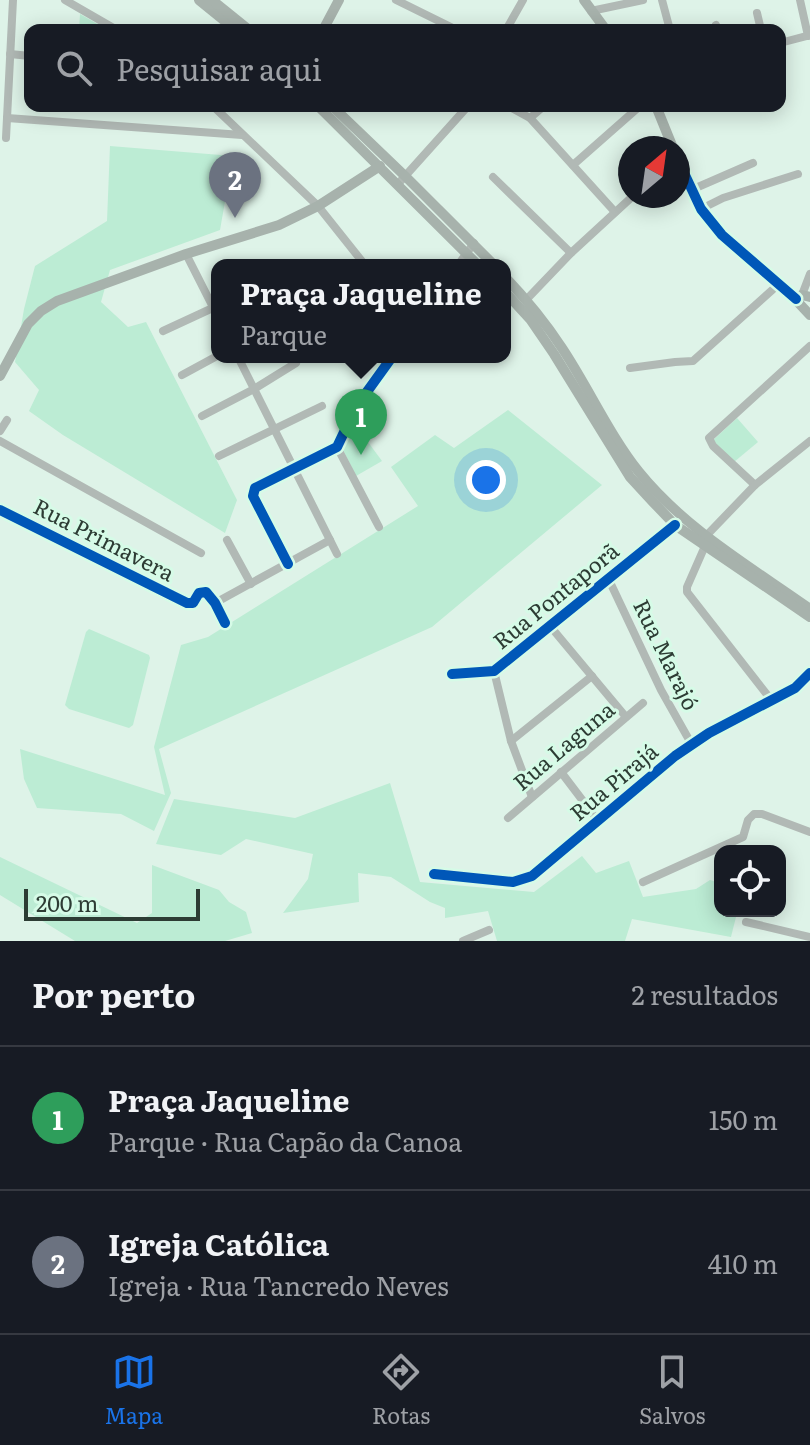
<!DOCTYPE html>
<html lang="pt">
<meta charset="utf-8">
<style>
:root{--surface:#171b24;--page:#242831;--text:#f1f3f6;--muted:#9ea1a6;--line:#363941;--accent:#1a73e8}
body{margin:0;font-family:Literata,serif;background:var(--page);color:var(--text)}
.controls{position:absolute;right:24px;bottom:24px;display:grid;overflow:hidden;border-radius:16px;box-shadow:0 4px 20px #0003}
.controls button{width:72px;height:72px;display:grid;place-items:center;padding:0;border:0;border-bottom:2px solid var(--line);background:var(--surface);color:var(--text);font:40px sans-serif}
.compass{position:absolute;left:618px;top:136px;width:72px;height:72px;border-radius:50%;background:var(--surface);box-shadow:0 4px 20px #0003;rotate:29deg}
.scale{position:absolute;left:24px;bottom:20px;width:176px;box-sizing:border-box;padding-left:8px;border:4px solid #2d3c34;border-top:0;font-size:22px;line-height:28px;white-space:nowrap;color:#2d3c34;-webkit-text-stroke:6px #d6fbe7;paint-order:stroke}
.you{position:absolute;left:486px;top:480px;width:28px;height:28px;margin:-20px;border:6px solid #fff;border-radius:50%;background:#1a73e8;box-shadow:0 0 0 12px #1a73e833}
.badge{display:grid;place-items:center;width:52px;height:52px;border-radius:50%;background:var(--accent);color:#fff;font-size:26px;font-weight:700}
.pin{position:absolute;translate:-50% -66px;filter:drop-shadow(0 2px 4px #0008)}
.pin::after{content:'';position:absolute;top:42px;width:28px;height:24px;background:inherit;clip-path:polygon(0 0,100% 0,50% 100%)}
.popup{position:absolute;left:211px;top:259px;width:300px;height:104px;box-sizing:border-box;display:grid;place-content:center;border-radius:16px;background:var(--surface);filter:drop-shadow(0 2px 6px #0005);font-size:26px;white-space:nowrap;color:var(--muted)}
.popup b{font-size:30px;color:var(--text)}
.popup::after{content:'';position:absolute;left:50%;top:100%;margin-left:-16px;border:16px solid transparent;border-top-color:var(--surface)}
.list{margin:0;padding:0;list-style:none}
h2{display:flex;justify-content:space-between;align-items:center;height:104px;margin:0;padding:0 32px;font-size:34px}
h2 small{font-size:26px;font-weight:400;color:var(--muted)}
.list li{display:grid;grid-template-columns:52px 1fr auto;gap:24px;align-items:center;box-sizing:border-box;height:144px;padding:0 32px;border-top:2px solid var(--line)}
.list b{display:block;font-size:30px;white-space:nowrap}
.list p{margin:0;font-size:26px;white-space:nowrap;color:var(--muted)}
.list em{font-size:26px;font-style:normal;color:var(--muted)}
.icon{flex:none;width:44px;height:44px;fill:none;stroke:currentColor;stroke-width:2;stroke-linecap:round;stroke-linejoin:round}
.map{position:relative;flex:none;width:810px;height:941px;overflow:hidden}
.search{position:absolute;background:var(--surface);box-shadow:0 4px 20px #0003;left:24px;right:24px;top:24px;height:88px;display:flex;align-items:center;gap:20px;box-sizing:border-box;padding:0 28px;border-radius:16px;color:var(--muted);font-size:30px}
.sheet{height:392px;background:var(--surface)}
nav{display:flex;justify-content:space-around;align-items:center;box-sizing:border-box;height:112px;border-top:2px solid var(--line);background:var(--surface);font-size:22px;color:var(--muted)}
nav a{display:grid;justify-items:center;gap:4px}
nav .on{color:var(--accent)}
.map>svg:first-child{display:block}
.green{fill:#bcecd4}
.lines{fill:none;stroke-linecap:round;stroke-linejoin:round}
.minor{stroke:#b1b9b5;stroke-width:8}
.major{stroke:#a7b2ac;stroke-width:10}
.cycleway-casing{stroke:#d6fbe7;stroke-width:15}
.cycleway{stroke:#0057b8;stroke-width:10}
.labels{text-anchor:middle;stroke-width:6;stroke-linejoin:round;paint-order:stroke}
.street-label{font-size:22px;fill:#2d3c34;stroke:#d6fbe7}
</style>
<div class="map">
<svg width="810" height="941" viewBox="0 0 810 941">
<rect width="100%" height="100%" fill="#def3e8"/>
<g class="green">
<polygon points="80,14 108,30 79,30"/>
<polygon points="110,146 233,156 220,230 110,270 101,302 128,327 146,322 237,500 225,533 63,435 29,411 39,390 15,362 24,309 35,266 107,221"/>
<polygon points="508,410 602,485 432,627 159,749 171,793 154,831 121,814 37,808 24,779 20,749 165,795 154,747 181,645 208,637 418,506 391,467 435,435 454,448"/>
<polygon points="737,418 758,442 734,462 711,442"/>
<polygon points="354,423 382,461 356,476 342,448"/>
<polygon points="89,629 149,655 150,658 133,725 129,728 69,709 65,705 86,632"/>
<polygon points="390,783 420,882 534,892 582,856 596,873 629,861 643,897 696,889 710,880 720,883 720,911 737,913 731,937 632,919 625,941 497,941 488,911 445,918 445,908 430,902 391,877 358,873 359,902 283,913 308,879 313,854 246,839 221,855 156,844 174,799 295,818"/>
<polygon points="0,857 137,923 152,913 152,865 219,890 229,902 246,912 252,933 225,941 75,941 0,895"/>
</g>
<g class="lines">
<g class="minor">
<polyline points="65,0 117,30"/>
<polyline points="396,0 457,30"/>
<polyline points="662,0 670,30"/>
<polyline points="800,0 808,36"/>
<polyline points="591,11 643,0"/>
<polyline points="757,13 761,30"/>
<polyline points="716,25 718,30"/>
<polyline points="506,30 523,0"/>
<polyline points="780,43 810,35"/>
<polyline points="10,54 30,56"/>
<polyline points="213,106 318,206 365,265"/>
<polyline points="508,106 530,118 615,212"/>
<polyline points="7,118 242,135"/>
<polyline points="530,118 544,106"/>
<polyline points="6,138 13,0"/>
<polyline points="573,165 640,106"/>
<polyline points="493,177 571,253"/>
<polyline points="398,184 468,106"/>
<polyline points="691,190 753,163"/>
<polyline points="701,209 723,198 798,174"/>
<polyline points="186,254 217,315"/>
<polyline points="458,265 474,243"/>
<polyline points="802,295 810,274"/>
<polyline points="526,300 571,253 633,196"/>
<polyline points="163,331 217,306"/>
<polyline points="238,357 337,554"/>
<polyline points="630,368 675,362 693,361 780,283"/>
<polyline points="182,375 217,356"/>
<polyline points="202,416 254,389 296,363"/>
<polyline points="0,431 7,420"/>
<polyline points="0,441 201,553"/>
<polyline points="337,447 379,527"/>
<polyline points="219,456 322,406"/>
<polyline points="755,485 713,446 709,438 810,346"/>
<polyline points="0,510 187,603 193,603 199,593 206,592 215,603 225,623"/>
<polyline points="706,536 755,485 810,441"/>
<polyline points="227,540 251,584"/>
<polyline points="705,546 687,587 687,592 772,701"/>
<polyline points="288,564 253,496 255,488 337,447 356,407 392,357"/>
<polyline points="609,580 661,690 692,745"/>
<polyline points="215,603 330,540"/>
<polyline points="550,626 626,717"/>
<polyline points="494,671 511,741 532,797"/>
<polyline points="452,674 494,671 675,525"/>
<polyline points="511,741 592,676"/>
<polyline points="561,772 599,822"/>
<polyline points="508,818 643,703"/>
<polyline points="434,874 513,882 532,876 675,756 709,733 795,688 810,673"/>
<polyline points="643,882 743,837 748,820 754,814 762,814 810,832"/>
<polyline points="746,922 810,937"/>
<polyline points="463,941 489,930"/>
</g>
<g class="major">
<polyline points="199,0 236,30"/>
<polyline points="212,0 249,30"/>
<polyline points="584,0 606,30"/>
<polyline points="323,30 339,0"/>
<polyline points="318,106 478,265"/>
<polyline points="332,106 405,176 494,265"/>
<polyline points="656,106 673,148"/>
<polyline points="678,160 701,209 722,235 780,283 810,315"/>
<path d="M505,277C526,299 545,322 562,348C588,387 610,436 639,472C685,529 751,567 810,609"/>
<polyline points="505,292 530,319 554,354 630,477 653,502 675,525 810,617"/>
<polyline points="796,299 802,295 810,297"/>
<polyline points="0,376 28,324 41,311 57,301 186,254 279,225 318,206 380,166"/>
</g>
<defs>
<g id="cycleway">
<polyline points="678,160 701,209 722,235 796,299"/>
<polyline points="0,510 187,603 193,603 199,593 206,592 215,603 225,623"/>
<polyline points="288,564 253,496 255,488 337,447 356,407 392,357"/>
<polyline points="452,674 494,671 675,525"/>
<polyline points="434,874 513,882 532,876 675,756 709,733 795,688 810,673"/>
</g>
</defs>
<use href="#cycleway" class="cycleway-casing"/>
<use href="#cycleway" class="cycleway"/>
</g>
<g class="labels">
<g class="street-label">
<text transform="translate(104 540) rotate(27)" y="8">Rua Primavera</text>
<text transform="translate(556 596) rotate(-39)" y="8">Rua Pontaporã</text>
<text transform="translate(666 655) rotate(64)" y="8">Rua Marajó</text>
<text transform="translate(564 746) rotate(-40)" y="8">Rua Laguna</text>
<text transform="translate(614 782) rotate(-40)" y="8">Rua Pirajá</text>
</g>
</g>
</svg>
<div class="controls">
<button><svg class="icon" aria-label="locate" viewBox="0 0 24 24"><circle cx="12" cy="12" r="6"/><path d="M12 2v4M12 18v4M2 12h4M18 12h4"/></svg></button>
</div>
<svg class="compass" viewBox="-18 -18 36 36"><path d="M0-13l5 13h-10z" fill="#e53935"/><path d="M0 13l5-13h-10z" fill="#9ea1a6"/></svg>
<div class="scale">200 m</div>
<div class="you"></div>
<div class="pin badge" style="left:361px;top:455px;background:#2e9e5b">1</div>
<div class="popup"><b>Praça Jaqueline</b>Parque</div>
<div class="pin badge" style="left:235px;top:218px;background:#6b7280">2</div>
<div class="search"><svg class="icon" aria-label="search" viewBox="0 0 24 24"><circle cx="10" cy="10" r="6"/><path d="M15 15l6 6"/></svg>Pesquisar aqui</div>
</div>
<section class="sheet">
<h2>Por perto<small>2 resultados</small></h2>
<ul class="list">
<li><span class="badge" style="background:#2e9e5b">1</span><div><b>Praça Jaqueline</b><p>Parque · Rua Capão da Canoa</p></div><em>150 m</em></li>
<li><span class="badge" style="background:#6b7280">2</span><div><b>Igreja Católica</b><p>Igreja · Rua Tancredo Neves</p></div><em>410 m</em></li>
</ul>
</section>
<nav>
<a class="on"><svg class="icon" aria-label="map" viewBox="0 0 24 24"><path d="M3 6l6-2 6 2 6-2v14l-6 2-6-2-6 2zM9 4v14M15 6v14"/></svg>Mapa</a>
<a><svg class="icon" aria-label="directions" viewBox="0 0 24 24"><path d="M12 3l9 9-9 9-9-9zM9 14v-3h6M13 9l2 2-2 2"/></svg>Rotas</a>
<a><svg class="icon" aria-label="saved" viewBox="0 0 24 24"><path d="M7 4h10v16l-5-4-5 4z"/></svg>Salvos</a>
</nav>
